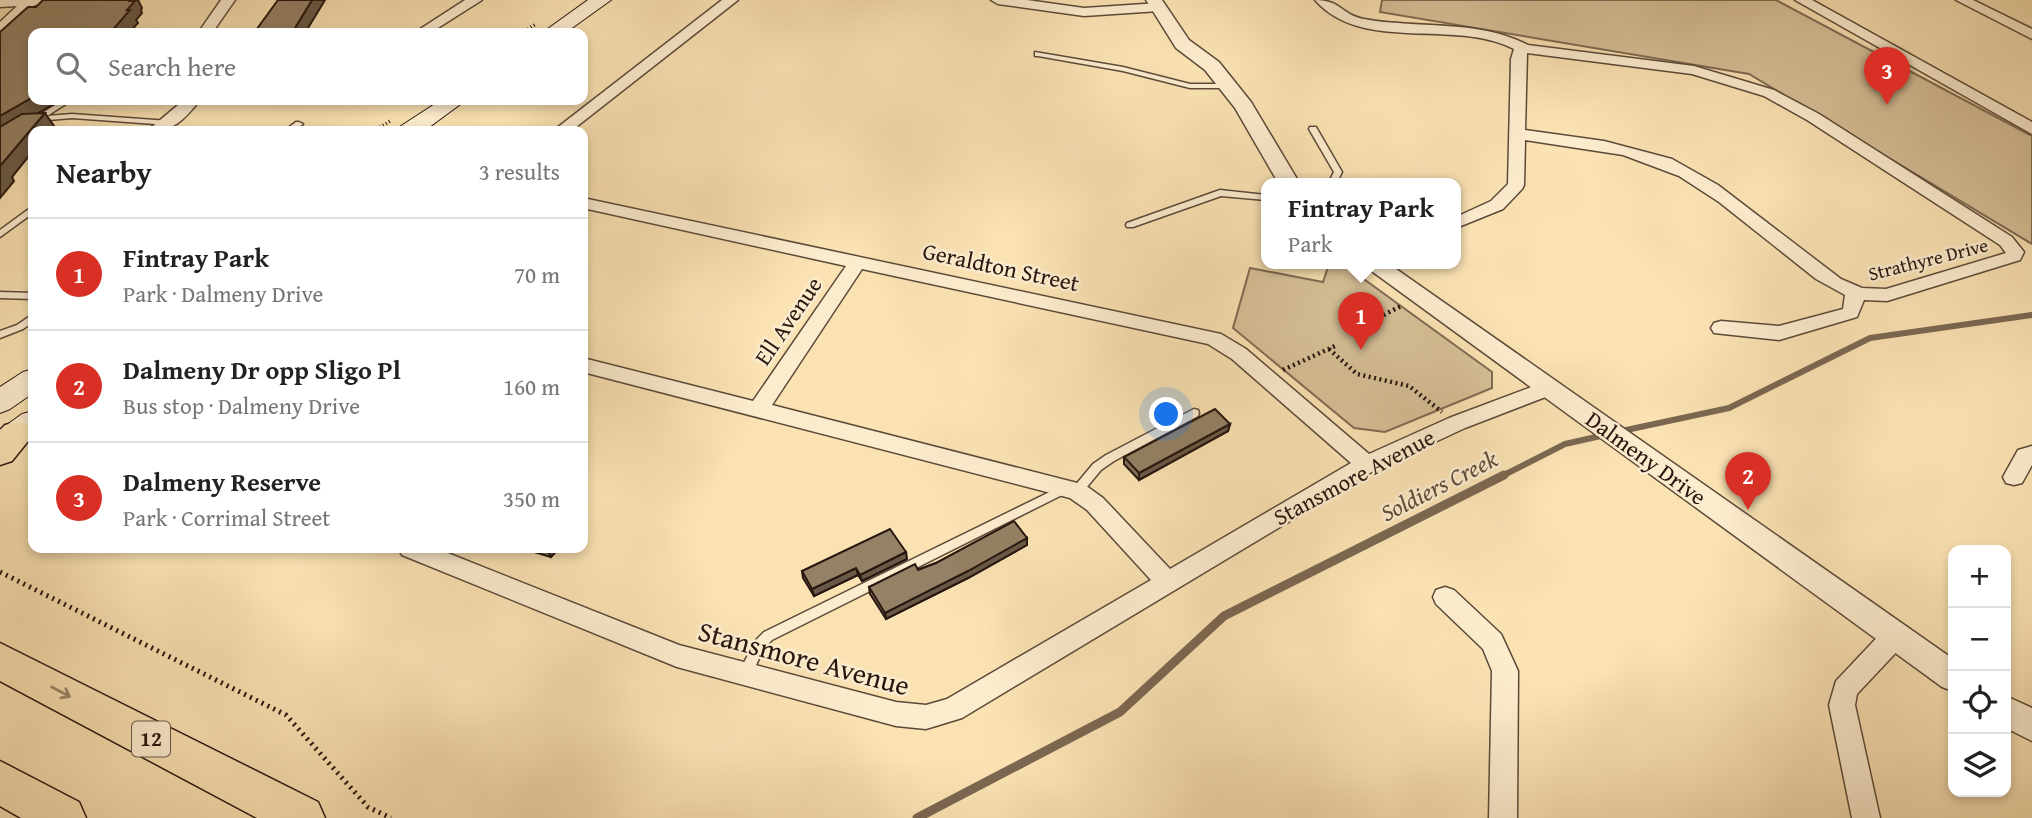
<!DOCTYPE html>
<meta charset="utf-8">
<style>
:root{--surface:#fff;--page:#f6f6f6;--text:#222;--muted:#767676;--line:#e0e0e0;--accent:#d93025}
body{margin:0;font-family:"Gentium Book Plus",serif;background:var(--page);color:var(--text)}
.controls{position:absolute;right:21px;bottom:21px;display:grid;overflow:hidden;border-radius:14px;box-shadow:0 4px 10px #0003}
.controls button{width:63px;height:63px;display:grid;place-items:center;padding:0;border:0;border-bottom:2px solid var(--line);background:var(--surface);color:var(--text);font:35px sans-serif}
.you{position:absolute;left:1167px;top:415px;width:24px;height:24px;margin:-18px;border:5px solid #fff;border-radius:50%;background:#1a73e8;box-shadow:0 0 0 10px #1a73e833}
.badge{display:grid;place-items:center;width:46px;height:46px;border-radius:50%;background:var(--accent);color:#fff;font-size:23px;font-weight:700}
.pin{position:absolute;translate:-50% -58px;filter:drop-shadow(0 2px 4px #0008)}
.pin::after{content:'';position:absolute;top:37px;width:24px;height:21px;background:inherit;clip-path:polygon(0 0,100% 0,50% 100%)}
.popup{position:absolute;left:1261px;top:178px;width:200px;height:91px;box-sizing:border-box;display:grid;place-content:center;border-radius:14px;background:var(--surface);filter:drop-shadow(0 2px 5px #0005);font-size:23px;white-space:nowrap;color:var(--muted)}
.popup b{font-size:26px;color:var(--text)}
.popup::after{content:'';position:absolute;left:50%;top:100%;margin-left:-14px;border:14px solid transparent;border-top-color:var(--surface)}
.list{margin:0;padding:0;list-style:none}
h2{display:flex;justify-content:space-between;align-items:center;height:91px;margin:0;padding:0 28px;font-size:30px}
h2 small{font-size:23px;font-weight:400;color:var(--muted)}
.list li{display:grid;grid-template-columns:46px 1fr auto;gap:21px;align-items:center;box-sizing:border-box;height:112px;padding:0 28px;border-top:2px solid var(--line)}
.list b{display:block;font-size:26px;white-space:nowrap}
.list p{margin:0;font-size:23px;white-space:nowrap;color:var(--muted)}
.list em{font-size:23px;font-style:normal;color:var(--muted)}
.icon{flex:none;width:38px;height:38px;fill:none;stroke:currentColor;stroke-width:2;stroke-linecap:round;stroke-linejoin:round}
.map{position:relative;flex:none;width:2032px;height:818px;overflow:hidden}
.search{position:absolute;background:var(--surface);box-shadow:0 4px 10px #0003;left:28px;top:28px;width:560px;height:77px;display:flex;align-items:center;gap:18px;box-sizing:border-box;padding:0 24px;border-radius:14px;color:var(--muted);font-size:26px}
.panel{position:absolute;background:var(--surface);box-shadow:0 4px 10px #0003;left:28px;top:126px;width:560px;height:427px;border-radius:14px}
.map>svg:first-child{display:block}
.green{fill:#d6bf97;stroke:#7f6b54;stroke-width:2}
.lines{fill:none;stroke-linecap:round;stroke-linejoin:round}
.stream-far1{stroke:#7b6751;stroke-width:6}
.stream{stroke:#7b6751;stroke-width:9}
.service-casing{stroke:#5c4a39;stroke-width:3}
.minor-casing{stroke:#5c4a39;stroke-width:3}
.tertiary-casing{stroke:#5c4a39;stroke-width:3}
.secondary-casing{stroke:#281710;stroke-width:2}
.primary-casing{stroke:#281710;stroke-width:3}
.path-far2{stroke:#281710;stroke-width:3.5;stroke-dasharray:1 2.5;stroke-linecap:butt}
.path-far1{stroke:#281710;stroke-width:4.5;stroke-dasharray:2 3.5;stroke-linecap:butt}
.path{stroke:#281710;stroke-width:5;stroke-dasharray:2 4.5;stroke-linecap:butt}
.service{fill:#fcecce;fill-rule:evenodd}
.minor{fill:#fcecce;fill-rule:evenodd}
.tertiary{fill:#fcecce;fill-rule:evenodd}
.secondary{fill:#fcecce;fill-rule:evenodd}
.primary{fill:#fae2b3;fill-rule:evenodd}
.wall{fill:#806f57;stroke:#281710;stroke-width:2}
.shaded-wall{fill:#685a47;stroke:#281710;stroke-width:2}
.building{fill:#958165;stroke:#281710;stroke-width:2}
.oneway{stroke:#9c876a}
.labels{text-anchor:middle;stroke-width:5;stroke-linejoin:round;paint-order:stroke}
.far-street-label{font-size:19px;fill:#281710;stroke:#fcecce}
.shield{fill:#fcecce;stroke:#685749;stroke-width:2}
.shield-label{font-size:21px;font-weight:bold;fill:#281710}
.street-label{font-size:23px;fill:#281710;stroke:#fcecce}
.water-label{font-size:24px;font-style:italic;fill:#604d3b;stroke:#fcecce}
.near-street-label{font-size:28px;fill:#281710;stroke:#fcecce}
</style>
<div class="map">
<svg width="2032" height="818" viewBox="0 0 2032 818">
<rect width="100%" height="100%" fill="#fae2b3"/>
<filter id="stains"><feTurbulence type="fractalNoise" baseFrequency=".00286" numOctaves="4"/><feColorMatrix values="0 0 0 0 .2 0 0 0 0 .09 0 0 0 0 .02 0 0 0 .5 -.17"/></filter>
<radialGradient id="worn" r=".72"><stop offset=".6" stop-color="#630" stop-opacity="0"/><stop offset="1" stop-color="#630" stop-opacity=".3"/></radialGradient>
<g class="green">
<polygon points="1382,0 1776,0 2032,136 2032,244 1749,74 1380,12"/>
<polygon points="1329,264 1343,264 1492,372 1492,388 1385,432 1354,428 1233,328 1250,268 1323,282"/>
</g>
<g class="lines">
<g class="stream-far1">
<polyline points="1617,432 1729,408 1870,338 2032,315"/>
<polyline points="1500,477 1565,444 1605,435"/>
</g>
<polyline class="stream" points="917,818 1120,712 1224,616 1504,475"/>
<defs>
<g id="service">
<polygon points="1035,52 1123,67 1190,84 1228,84 1232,86 1228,88 1190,88 1123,71 1038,56 1035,56"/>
<polygon points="63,100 72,100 47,116 72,114 169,121 173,123 169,125 72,118 37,121 33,119"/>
<polygon points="296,122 299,122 303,124 293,131 284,131"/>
<polygon points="1310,127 1316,127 1342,172 1336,184 1328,184 1334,172 1309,129"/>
<polygon points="1220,190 1266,195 1266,200 1221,196 1133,227 1127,227 1126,225 1127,223"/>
<polygon points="33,206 33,213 0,237 0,230"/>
<polygon points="0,292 33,293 33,299 0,298"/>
<polygon points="33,314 33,322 23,329 0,338 0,331 17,325"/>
<polygon points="1194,409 1198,410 1199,413 1198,416 1114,461 1101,470 1081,494 1073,494 1071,491 1073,488 1093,464 1106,455"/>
<polygon points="1066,484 1070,485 1072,488 1070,491 772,640 764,648 750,678 745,680 740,678 739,674 740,670 756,640 764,632"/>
</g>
<g id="minor">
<polygon points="0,0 54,0 52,3 35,5 5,32 0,33 0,22 17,6 0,7"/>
<polygon points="221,0 235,0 212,33 198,33"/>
<polygon points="465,0 482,0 430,33 414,33"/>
<polygon points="722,0 738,0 571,131 553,131"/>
<polygon points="991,0 1027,0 1084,8 1159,3 1166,7 1159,11 1084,16 998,4"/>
<path d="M1315,0C1342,0 1341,15 1364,19C1417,29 1478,19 1528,45L1694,66L1774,90L1819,114L2012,237L2024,252L2020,260L1887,301L1864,300L1857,317L1779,340L1714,333L1711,328L1714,323L1721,321L1779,326L1843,309L1845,295L1816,279L1719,202L1679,176L1623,155L1525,140L1524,185L1522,189L1503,209L1456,228V217L1491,201L1508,184L1511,59L1514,49C1455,18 1362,54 1315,0ZM1527,53L1692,74L1764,96L1807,120L2000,245L2006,253L1886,289L1862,288L1841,279L1718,185L1672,159L1604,141L1525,130Z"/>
<polygon points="1795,0 1812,0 2032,122 2032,134"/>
<polygon points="1956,0 1973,0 2032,29 2032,39"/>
<path d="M184,100H200C183,121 174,131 147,131Z"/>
<path d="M583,198L1221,334L1246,349L1369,454L1449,418L1542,383L1549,381L1556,383L1559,388L1556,393L1465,428L1375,470L962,718L926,729L896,726L677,667L402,555L398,548H435L679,645L896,702L926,705L947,699L1151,580L1087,510L1070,498L583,372V358L753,401L846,266L583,208ZM862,269L1208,344L1232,359L1351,463L1170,569L1103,498L1085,485L772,405Z"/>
<polygon points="2032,446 2032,465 2022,483 2014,485 2006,483 2003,477 2018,450"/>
<polygon points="1445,587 1454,590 1501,634 1518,671 1517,818 1489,818 1492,671 1483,649 1436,604 1433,597 1436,590"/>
<polygon points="1895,625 1904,628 1908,636 1904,644 1857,694 1855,705 1880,818 1852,818 1829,705 1836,681 1886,628"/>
</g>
<g id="tertiary">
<polygon points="1146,0 1162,0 1189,40 1219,62 1251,102 1300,184 1279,184 1235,108 1205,70 1176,48"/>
<polygon points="1362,264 1389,264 1953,659 1953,691 1942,687"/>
<polygon points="2006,696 2032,708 2032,741 2006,728"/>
</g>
<g id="secondary">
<polygon points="588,0 611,0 565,33 542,33"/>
<polygon points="441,100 466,100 424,131 398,131 401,126"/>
<polygon points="33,369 33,393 10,409 0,413 0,387 23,372"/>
<polygon points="33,411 33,437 11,453 0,456 0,430 22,414"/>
</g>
<g id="primary">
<polygon points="17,422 29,425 33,435 12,461 0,465 0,430 5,425"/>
<polygon points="0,643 318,802 325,818 257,818 0,681"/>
<polygon points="0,761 79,802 86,818 21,818 0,806"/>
</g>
</defs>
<use href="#service" class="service-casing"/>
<use href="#minor" class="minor-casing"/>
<use href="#tertiary" class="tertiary-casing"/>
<use href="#secondary" class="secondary-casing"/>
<use href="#primary" class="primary-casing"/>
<g class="path-far2">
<polyline points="522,33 536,24"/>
<polyline points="374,131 392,120"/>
</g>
<g class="path-far1">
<polyline points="1368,335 1372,321 1403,305"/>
<polyline points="1329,349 1357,374 1409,386 1442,412"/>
<polyline points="1283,370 1335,346"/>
</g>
<polyline class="path" points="0,572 286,715 368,807 391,818"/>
<use href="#service" class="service"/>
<use href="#minor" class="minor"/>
<use href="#tertiary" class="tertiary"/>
<use href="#secondary" class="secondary"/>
<use href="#primary" class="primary"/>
</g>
<g class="wall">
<polygon points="1230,424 1228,431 1139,480 1124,464 1124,457"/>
<polygon points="1027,545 968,578 886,619 870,594 869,587 936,563"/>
<polygon points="521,548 559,548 551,557"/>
<polygon points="907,559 862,581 858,575 814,596 803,578 802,571"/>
</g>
<g class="shaded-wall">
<polygon points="122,0 138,0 142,8 141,10 142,13 136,20 138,23 129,33 110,33"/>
<polygon points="312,0 325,0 305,33 292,33"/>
<polygon points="33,97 33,100 61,100 0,135 0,116"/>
<polygon points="45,113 54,126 50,131 33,131 33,151 12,177 14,181 0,198 0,166"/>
<polygon points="1230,424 1228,431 1139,480 1139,473"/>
<polygon points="1027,538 1027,545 968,578 886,619 885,613"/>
<polygon points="547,548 559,548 551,557"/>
<polygon points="906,552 907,559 862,581 860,575"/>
<polygon points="856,568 858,575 814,596 812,589"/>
</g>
<g class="building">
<polygon points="43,0 131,0 130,1 135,1 127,10 130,10 110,33 33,33 33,97 0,116 0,32 28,7 36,7"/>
<polygon points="278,0 312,0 292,33 254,33"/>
<polygon points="45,113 0,166 0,127 22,114"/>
<polygon points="1215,409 1230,424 1139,473 1124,457"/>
<polygon points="1014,521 1027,538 968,571 885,613 869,587 915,564 918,570 936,563"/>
<polygon points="890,529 906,552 860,575 856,568 812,589 802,571"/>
</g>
<defs><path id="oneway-shaft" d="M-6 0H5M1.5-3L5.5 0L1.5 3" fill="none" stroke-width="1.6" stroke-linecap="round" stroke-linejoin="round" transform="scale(1.75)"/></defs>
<use class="oneway" href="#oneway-shaft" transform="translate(61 692) rotate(28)"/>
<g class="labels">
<g class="far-street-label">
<text transform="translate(1928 259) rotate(-14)" y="7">Strathyre Drive</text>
</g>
<rect class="shield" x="132" y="721.5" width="38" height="35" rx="5"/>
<g class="shield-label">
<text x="151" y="746">12</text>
</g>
<g class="street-label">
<text transform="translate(1001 267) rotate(12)" y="8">Geraldton Street</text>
<text transform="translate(788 321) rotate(-56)" y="8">Ell Avenue</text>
<text transform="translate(1646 458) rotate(36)" y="8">Dalmeny Drive</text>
<text transform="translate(1354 477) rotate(-28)" y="8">Stansmore Avenue</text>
</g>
<g class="water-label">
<text transform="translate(1439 486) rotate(-27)" y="8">Soldiers Creek</text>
</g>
<g class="near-street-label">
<text transform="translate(804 658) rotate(15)" y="10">Stansmore Avenue</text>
</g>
</g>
<rect width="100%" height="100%" filter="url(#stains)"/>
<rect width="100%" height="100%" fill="url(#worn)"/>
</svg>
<div class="controls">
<button>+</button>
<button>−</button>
<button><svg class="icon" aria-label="locate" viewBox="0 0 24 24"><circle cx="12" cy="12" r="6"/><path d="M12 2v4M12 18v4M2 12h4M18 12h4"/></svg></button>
<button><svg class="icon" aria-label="layers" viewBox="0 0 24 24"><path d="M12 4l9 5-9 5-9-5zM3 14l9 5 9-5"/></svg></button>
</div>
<div class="you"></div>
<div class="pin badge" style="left:1361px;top:350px">1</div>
<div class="popup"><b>Fintray Park</b>Park</div>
<div class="pin badge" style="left:1748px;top:510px">2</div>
<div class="pin badge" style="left:1887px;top:105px">3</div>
<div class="search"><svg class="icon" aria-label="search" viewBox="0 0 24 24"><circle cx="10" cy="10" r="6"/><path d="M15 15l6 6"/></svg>Search here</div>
<section class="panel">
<h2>Nearby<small>3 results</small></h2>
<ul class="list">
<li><span class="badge">1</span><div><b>Fintray Park</b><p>Park · Dalmeny Drive</p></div><em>70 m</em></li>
<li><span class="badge">2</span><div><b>Dalmeny Dr opp Sligo Pl</b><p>Bus stop · Dalmeny Drive</p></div><em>160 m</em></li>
<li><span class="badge">3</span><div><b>Dalmeny Reserve</b><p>Park · Corrimal Street</p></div><em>350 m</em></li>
</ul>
</section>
</div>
